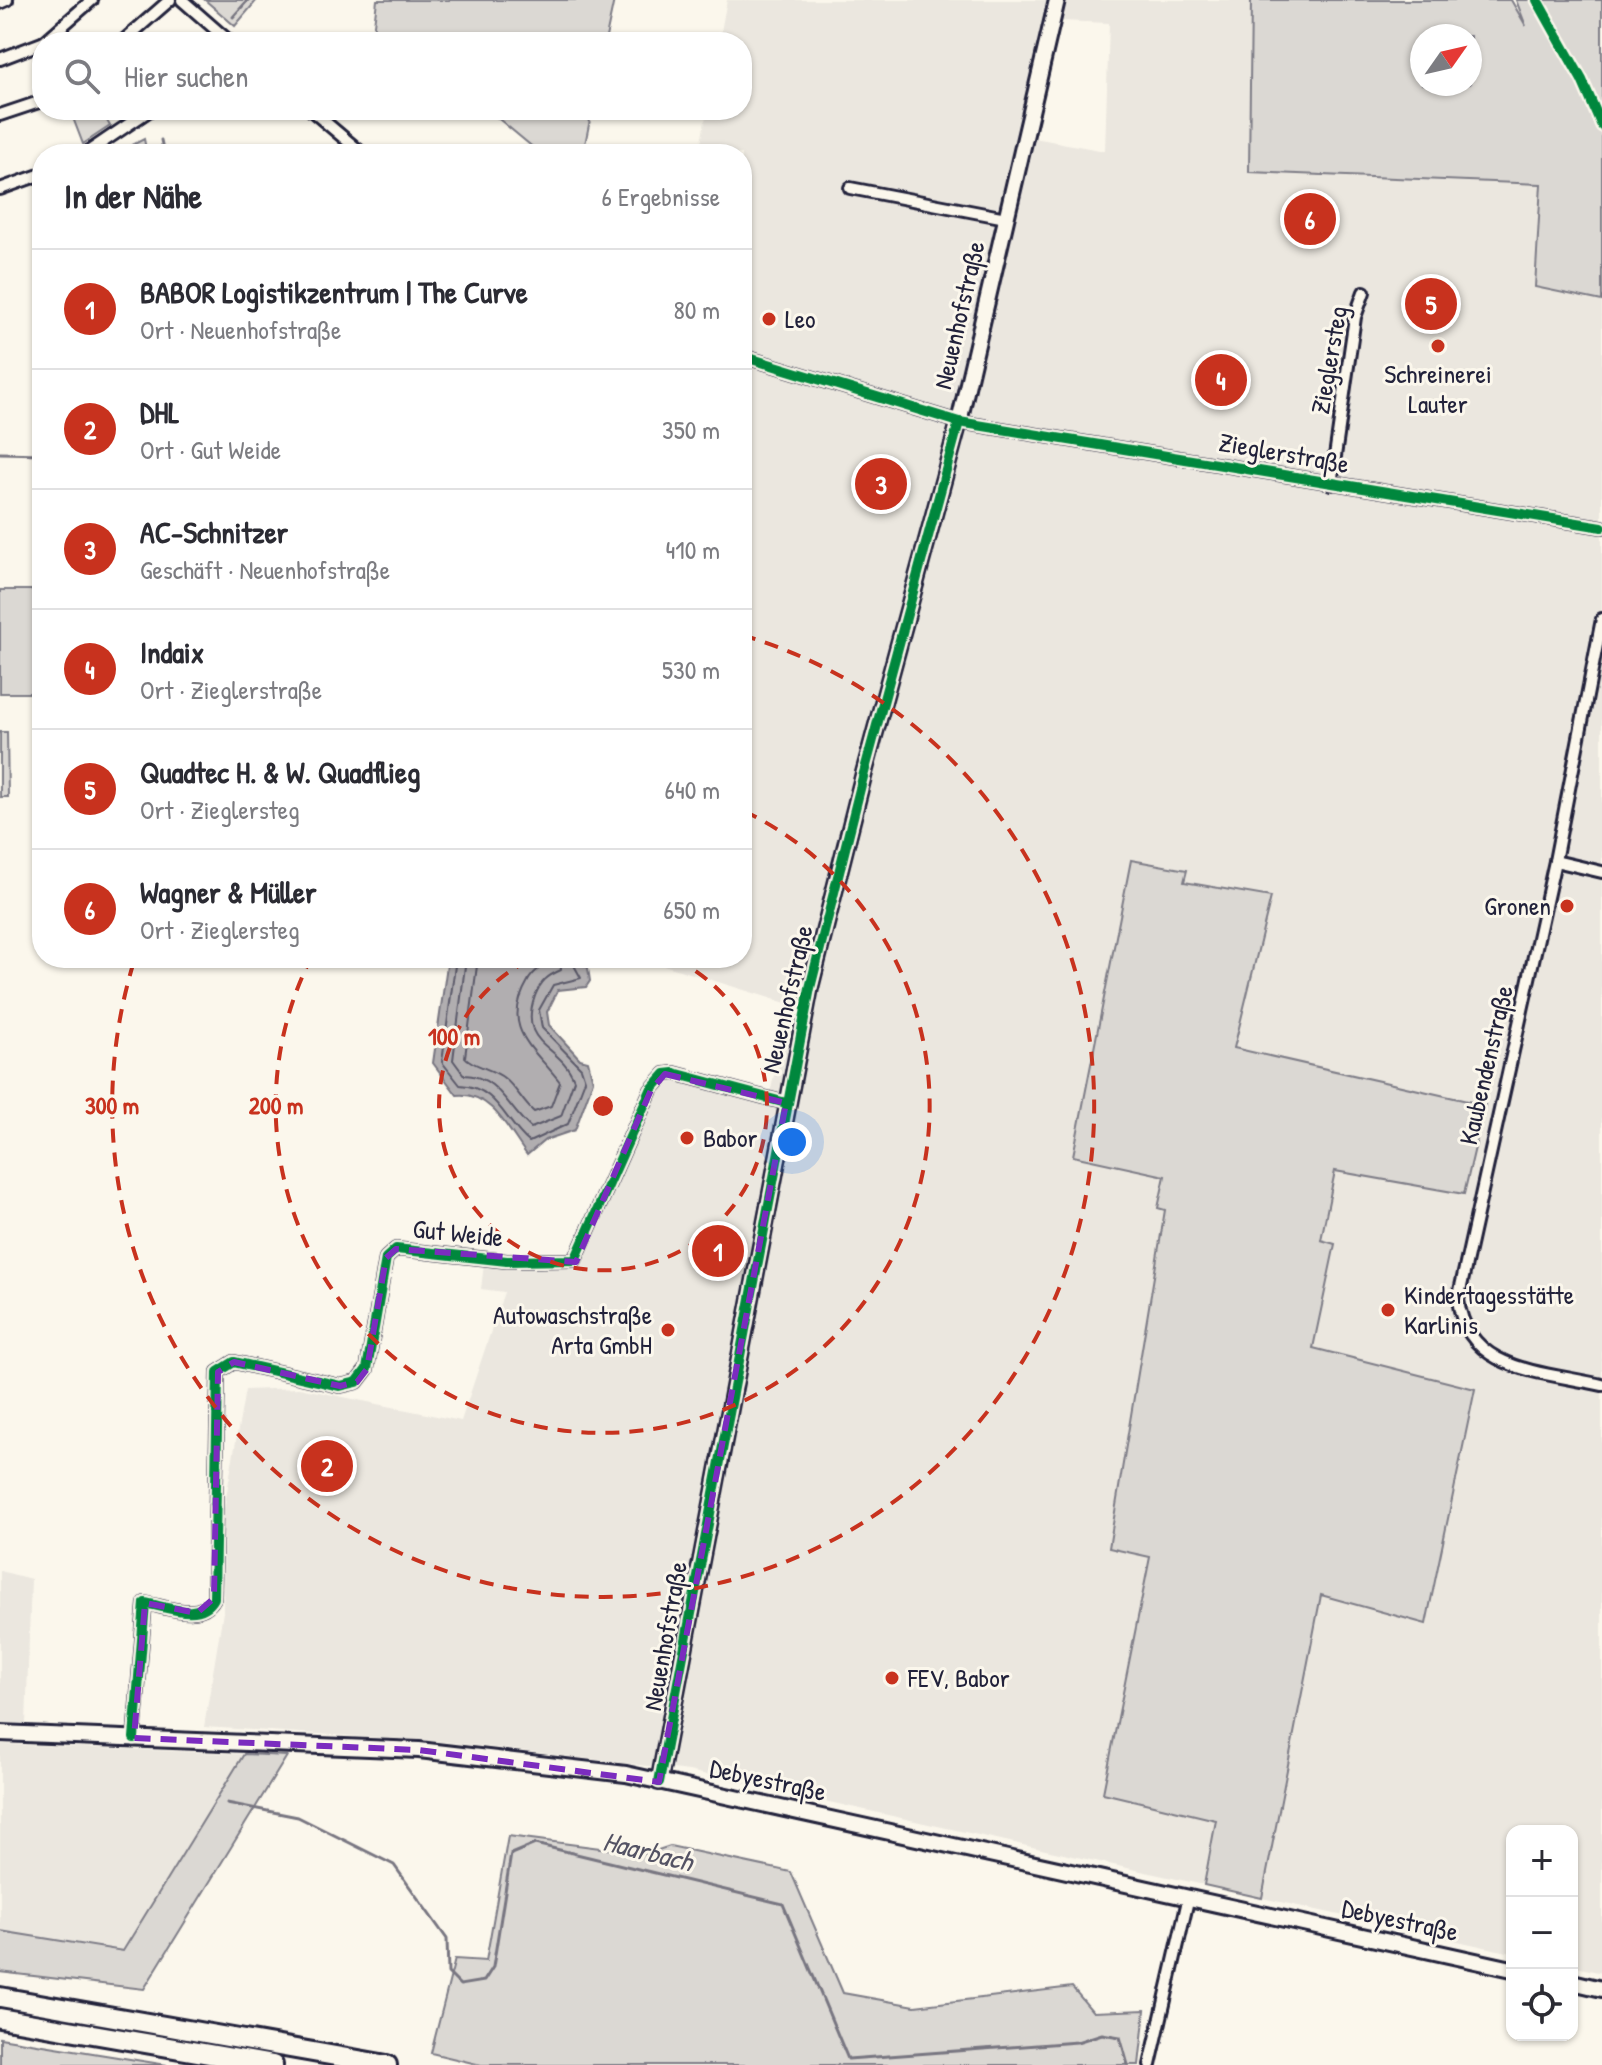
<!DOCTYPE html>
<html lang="de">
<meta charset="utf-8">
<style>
:root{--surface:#fff;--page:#f7f7f7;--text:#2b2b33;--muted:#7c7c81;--line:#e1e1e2;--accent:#c8321e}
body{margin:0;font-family:"Patrick Hand",sans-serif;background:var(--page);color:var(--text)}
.controls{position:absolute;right:24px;bottom:24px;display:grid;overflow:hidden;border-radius:16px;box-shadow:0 2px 6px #0004}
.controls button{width:72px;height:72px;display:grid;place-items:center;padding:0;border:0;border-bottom:2px solid var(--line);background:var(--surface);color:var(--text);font:40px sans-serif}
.compass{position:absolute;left:1410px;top:24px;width:72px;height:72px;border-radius:50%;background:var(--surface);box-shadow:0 2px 6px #0004;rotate:56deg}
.you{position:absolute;left:792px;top:1142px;width:28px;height:28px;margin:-20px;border:6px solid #fff;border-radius:50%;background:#1a73e8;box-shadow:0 0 0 12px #1a73e833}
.badge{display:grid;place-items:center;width:52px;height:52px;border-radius:50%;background:var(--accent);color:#fff;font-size:26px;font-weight:700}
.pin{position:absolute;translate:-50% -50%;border:4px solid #fff;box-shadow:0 2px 8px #0006}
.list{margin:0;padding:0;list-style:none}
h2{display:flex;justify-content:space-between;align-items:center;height:104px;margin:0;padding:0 32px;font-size:34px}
h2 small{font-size:26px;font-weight:400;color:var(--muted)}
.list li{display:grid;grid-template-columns:52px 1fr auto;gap:24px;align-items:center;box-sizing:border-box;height:120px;padding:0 32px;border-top:2px solid var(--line)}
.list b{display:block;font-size:30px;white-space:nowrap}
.list p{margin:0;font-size:26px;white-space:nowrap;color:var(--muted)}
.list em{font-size:26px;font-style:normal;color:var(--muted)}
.icon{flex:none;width:44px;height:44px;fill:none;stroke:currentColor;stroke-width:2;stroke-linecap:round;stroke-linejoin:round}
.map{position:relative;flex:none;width:1602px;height:2065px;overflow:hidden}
.search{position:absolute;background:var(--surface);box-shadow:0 2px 6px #0004;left:32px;top:32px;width:720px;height:88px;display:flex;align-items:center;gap:20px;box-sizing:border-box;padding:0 28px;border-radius:32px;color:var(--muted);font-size:30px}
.panel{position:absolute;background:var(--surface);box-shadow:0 2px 6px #0004;left:32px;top:144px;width:720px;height:824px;border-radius:32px}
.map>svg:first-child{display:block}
.built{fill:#ebe7df}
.green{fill:#dbd8d3;stroke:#7e7d87;stroke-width:2;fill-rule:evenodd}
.water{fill:#b1aeb0;stroke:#787681;stroke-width:2}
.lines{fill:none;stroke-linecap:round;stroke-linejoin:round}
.shore{stroke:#5b5a6a;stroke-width:2}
.stream{stroke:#787681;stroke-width:3}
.street-casing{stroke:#22223b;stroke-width:16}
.secondary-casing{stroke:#22223b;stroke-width:20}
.highway-casing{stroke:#22223b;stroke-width:24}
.street{stroke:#fbf7ec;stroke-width:10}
.secondary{stroke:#fbf7ec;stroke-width:14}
.highway{stroke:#fbf7ec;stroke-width:18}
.cycleway-casing{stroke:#fbf7ec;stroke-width:15}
.cycleway{stroke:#00873e;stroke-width:10}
.marked{fill:none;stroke:#7b2cbf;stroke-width:6;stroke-dasharray:16 10;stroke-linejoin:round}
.ring{fill:none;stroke:#c8321e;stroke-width:4;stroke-dasharray:14 10}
.poi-dot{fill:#c8321e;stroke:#fbf7ec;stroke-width:3}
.labels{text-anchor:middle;stroke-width:6;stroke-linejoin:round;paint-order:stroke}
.street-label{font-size:26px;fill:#22223b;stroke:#fbf7ec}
.poi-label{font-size:26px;fill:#22223b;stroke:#fbf7ec;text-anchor:start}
.water-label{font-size:28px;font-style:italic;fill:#545364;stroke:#fbf7ec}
.centre{fill:#c8321e;stroke:#fbf7ec;stroke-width:4}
.ring-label{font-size:24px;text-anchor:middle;font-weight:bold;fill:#c8321e;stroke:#fbf7ec;stroke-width:6;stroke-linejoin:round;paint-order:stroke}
</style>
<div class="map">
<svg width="1602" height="2065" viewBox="0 0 1602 2065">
<rect width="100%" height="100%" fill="#fbf7ec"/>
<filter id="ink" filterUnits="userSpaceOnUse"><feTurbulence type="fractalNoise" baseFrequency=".0125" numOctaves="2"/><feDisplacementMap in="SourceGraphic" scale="16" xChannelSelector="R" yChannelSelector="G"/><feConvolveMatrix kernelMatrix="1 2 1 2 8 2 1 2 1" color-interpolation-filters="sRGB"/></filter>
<g filter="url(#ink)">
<g class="built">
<polygon points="727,0 1052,0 1018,135 1105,151 1109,23 1061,21 1067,0 1251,0 1249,172 1541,184 1535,287 1602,301 1602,1973 1572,1966 1572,1831 1512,1831 1512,1953 1262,1898 1321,1594 1475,1389 1312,1348 1335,1244 1321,1240 1335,1170 1463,1194 1485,1106 1233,1048 1271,897 1184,882 1186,869 1131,860 1073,1155 1166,1176 1158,1207 1166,1210 1109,1548 1150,1557 1103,1793 1217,1820 1204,1885 689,1771 446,1742 204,1727 223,1612 224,1509 245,1390 299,1388 461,1421 504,1292 481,1289 484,1264 580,1265 668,1067 770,1094 789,1004 641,958 742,958 742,154 699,154 707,110 742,110 742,42 719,42"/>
<polygon points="0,1571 31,1579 26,1724 0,1723"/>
<polygon points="0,1744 244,1754 123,1951 0,1931"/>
</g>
<g class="green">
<polygon points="205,0 257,0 235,26"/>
<polygon points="377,0 614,0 605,42 372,42"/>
<path d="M1251,0H1511L1526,26L1516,0H1602V301L1535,287L1541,184L1249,172ZM1422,36H1470V84H1422Z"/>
<polygon points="70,110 101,110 110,126 83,144"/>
<polygon points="488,110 592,110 583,154 541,154"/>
<polygon points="144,139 147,154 115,154"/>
<rect x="0" y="590" width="42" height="103"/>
<polygon points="0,732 7,732 8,797 0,797"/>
<polygon points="1131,860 1187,870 1184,882 1271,897 1234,1048 1485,1105 1464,1194 1335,1171 1321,1240 1335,1244 1313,1348 1475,1389 1426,1624 1321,1595 1262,1898 1204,1885 1216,1820 1103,1793 1150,1557 1109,1548 1165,1210 1158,1208 1165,1176 1073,1156"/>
<polygon points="244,1754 287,1756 144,1989 0,1972 0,1931 123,1951"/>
<polygon points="508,1836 646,1854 670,1846 791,1872 843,1993 915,2006 1072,1987 1093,2012 1145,2010 1139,2065 481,2065 431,2053 455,1959 486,1961"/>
<polygon points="0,2038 167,2065 0,2065"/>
</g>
<path class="water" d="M448,958H575L588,968L590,981L586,987L558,990L547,1012L549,1025L580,1059L588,1061L593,1081L575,1130L545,1140L527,1155C509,1131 491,1091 457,1095L433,1063Z"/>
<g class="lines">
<g class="shore">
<path d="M456,958L442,1062L460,1085C497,1087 504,1121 529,1142L568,1124L585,1080L581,1068L542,1028L539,1010L553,985L581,978L570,958"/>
<path d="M466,958L453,1060L464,1075C499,1076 507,1108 531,1128L561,1116L574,1080C560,1043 517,1047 535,996C541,981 547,976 561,970L560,958"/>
<path d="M478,958L465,1057C472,1066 493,1069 504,1078C516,1087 523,1103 534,1112L551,1106L560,1082C533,1047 500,1029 528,981C533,971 544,967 548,958"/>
</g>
<g class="stream">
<polyline points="233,17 248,0"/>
<polyline points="161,140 164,154"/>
<polyline points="0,453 42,454"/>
<polyline points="227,1803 298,1817 394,1865 447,1939 448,1973 460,1985 484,1981 493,1967 511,1854 535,1844 783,1904 848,2059 1077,2042 1102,2034 1120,2037 1128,2065"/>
</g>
<defs>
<g id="street">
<polyline points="182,0 230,42"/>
<polyline points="0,3 7,0"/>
<polyline points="44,42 92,0"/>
<polyline points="122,42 170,0"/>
<polyline points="0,59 42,43"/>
<polyline points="311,110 363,154"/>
<polyline points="0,115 42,101"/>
<polyline points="85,154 150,110"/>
<polyline points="850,188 1006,218"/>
<polyline points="0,189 42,174"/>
<polyline points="742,356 959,422 1602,527"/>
<polyline points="1331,484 1355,317 1364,292"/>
<path d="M1602,619L1555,861L1458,1300C1468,1373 1543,1371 1602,1385"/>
<polyline points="1555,861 1602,872"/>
<path d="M134,1738L145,1603C167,1607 201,1622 214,1598L218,1372L234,1362L340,1386L357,1382L367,1369L386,1258L396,1249L507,1261L575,1260L651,1090L665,1074L674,1073L786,1103"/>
<polyline points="1150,2065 1189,1896"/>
</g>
<g id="secondary">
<polyline points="0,1733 419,1750 626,1774 1512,1969"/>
<polyline points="659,1782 810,988 864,773 959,422 1057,0"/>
<polyline points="1572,1982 1602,1989"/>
</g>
<g id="highway">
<polyline points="0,1997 387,2065"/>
<polyline points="0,2018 273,2065"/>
</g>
</defs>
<use href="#street" class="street-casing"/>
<use href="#secondary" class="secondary-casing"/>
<use href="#highway" class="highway-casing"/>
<use href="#street" class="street"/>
<use href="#secondary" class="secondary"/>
<use href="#highway" class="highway"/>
<defs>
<g id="cycleway">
<polyline points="1537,0 1582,80 1602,126"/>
<polyline points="742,356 959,422 1602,527"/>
<path d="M134,1738L145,1603C167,1607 201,1622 214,1598L218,1372L234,1362L340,1386L357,1382L367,1369L386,1258L396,1249L507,1261L575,1260L651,1090L665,1074L674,1073L786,1103"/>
<polyline points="659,1782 810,988 864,773 959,422"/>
</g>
</defs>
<use href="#cycleway" class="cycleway-casing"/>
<use href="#cycleway" class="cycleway"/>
</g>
</g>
<path class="marked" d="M665,1074L786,1103L659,1782L419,1750L134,1738L145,1603L197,1613L214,1598L218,1372L234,1362L340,1386L357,1382L367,1369L386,1258L396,1249L576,1262L651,1090Z"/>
<g class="ring">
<path d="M675 959A164 164 0 1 1 531 959"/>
<path d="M744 811A327 327 0 1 1 310 960"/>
<path d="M742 635A491 491 0 1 1 135 958"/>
</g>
<g class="poi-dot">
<circle cx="769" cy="319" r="8"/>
<circle cx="1438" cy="346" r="8"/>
<circle cx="1567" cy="906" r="8"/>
<circle cx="687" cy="1138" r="8"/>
<circle cx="1388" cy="1310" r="8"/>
<circle cx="668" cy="1330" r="8"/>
<circle cx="892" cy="1678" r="8"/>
</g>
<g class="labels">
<g class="street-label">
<text transform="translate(959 315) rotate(-77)" y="9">Neuenhofstraße</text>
<text transform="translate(1329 360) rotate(-80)" y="9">Zieglersteg</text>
<text transform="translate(1284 453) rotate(10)" y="9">Zieglerstraße</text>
<text transform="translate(787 999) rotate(-77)" y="9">Neuenhofstraße</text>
<text transform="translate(1486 1065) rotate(-77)" y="9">Kaubendenstraße</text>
<text transform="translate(458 1233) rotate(6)" y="9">Gut Weide</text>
<text transform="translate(665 1636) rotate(-80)" y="9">Neuenhofstraße</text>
<text transform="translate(768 1780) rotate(12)" y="9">Debyestraße</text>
<text transform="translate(1400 1920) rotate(12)" y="9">Debyestraße</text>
</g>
<g class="poi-label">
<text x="785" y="328">Leo</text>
<text x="1438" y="383" text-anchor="middle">Schreinerei<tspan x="1438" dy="30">Lauter</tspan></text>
<text x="1551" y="915" text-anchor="end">Gronen</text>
<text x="703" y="1147">Babor</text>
<text x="1404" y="1304">Kindertagesstätte<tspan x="1404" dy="30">Karlinis</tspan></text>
<text x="652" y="1324" text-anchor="end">Autowaschstraße<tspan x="652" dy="30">Arta GmbH</tspan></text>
<text x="908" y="1687">FEV, Babor</text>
</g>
<g class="water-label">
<text transform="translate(648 1851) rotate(14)" y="10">Haarbach</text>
</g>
</g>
<circle cx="603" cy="1106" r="12" class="centre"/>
<g class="ring-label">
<text x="454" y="1045">100 m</text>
<text x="112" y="1114">300 m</text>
<text x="276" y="1114">200 m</text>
</g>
</svg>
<div class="controls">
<button>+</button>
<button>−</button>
<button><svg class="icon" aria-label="locate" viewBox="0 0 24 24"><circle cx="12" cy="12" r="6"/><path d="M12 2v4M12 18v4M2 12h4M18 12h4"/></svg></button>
</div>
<svg class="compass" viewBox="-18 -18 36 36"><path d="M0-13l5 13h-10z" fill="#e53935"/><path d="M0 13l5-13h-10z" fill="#7c7c81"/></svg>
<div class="you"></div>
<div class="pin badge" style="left:718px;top:1251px">1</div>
<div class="pin badge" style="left:327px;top:1466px">2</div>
<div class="pin badge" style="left:881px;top:484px">3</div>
<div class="pin badge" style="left:1221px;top:380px">4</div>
<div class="pin badge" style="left:1431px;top:304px">5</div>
<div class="pin badge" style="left:1310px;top:219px">6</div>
<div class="search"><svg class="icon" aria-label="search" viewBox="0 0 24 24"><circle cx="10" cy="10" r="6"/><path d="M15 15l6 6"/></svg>Hier suchen</div>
<section class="panel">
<h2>In der Nähe<small>6 Ergebnisse</small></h2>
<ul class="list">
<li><span class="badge">1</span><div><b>BABOR Logistikzentrum | The Curve</b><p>Ort · Neuenhofstraße</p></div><em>80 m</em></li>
<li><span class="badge">2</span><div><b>DHL</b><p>Ort · Gut Weide</p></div><em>350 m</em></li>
<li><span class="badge">3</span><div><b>AC-Schnitzer</b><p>Geschäft · Neuenhofstraße</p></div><em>410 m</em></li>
<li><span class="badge">4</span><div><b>Indaix</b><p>Ort · Zieglerstraße</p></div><em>530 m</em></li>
<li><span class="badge">5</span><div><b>Quadtec H. &amp; W. Quadflieg</b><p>Ort · Zieglersteg</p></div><em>640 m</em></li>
<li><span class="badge">6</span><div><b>Wagner &amp; Müller</b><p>Ort · Zieglersteg</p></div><em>650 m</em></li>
</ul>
</section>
</div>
